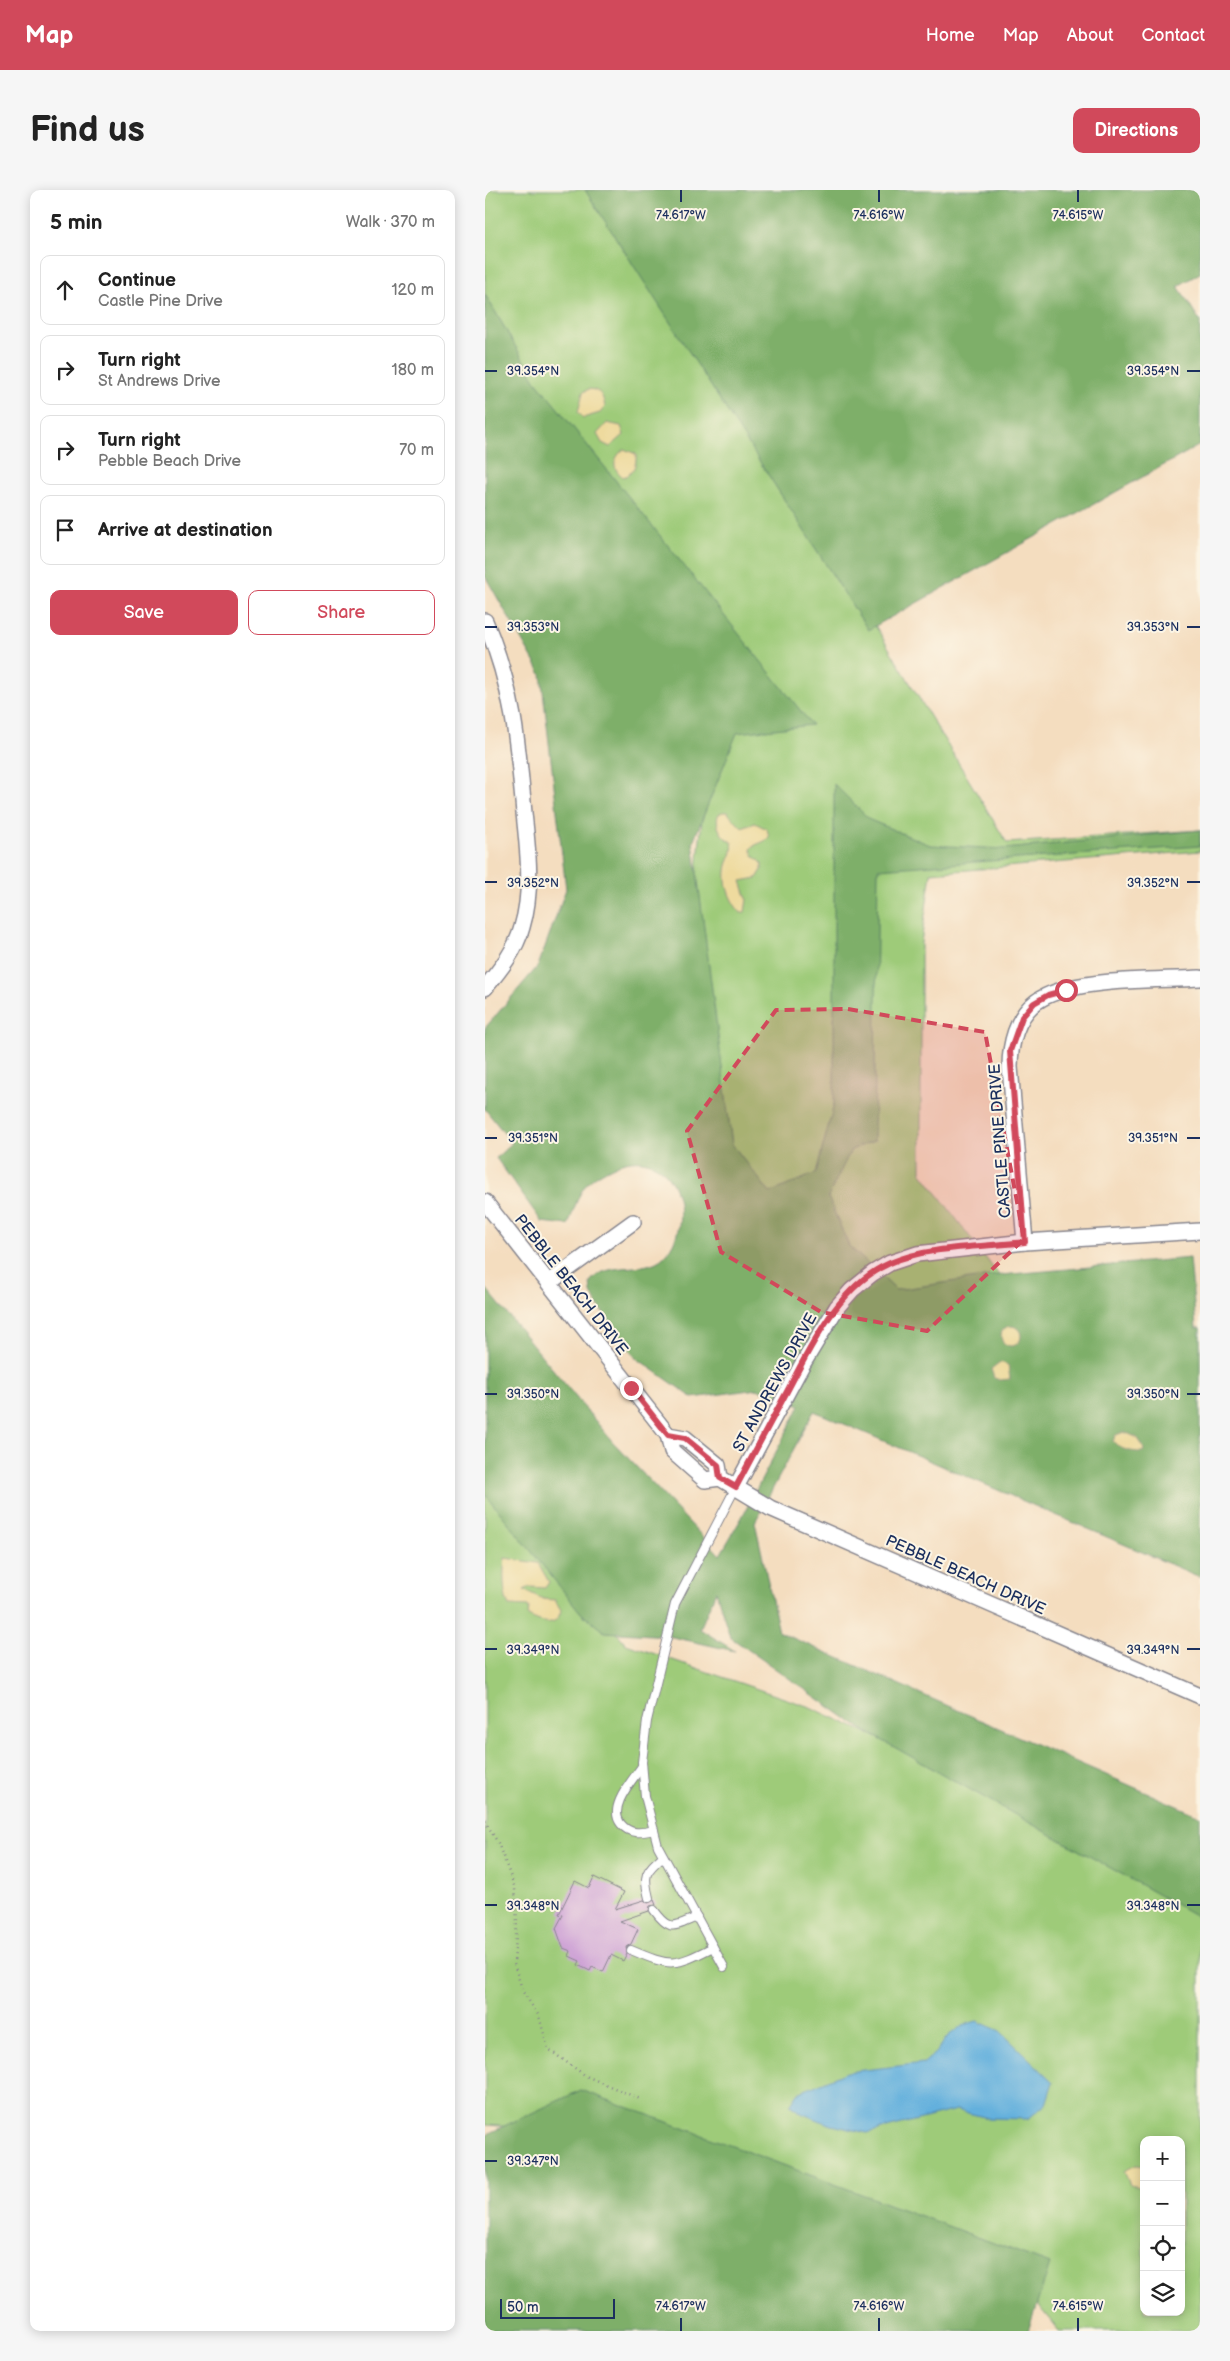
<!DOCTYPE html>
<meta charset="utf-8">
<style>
:root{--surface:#fff;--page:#f6f6f6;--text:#222;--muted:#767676;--line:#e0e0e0;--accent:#d1495b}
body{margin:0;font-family:"Balsamiq Sans",sans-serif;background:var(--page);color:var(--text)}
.controls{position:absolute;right:15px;bottom:15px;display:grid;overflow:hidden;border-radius:10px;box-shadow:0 2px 12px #0003}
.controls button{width:45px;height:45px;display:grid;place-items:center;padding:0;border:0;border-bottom:1px solid var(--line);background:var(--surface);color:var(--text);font:25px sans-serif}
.scale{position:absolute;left:15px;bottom:12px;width:115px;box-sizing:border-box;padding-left:5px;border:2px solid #1b2f5e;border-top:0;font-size:14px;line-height:18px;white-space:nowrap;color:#1b2f5e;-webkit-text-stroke:4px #fcf5e5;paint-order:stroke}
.stop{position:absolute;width:15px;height:15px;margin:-11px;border:4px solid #d1495b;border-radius:50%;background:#fff}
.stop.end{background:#d1495b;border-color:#fff;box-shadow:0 1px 5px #0008}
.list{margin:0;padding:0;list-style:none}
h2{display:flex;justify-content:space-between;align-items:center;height:65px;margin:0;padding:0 20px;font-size:21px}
h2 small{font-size:16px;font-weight:400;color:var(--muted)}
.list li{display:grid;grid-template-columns:32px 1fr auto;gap:15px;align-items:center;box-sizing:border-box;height:70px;margin:0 10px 10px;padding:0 10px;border:1px solid var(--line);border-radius:10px}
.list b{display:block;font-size:19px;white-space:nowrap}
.list p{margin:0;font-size:16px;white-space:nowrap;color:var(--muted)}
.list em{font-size:16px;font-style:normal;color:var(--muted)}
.actions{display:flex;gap:10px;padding:15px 20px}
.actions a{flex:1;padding:11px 0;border:1px solid var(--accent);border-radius:10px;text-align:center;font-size:18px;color:var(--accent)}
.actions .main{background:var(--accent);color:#fff}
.icon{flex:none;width:28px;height:28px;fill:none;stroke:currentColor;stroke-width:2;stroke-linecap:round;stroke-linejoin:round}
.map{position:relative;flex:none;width:715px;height:2141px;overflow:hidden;border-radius:10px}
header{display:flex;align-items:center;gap:30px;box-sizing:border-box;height:70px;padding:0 25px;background:var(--accent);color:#fff}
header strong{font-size:24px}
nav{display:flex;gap:28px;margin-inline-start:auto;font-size:18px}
.intro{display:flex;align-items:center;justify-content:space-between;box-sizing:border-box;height:120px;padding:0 30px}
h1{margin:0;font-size:35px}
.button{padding:12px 22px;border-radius:10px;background:var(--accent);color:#fff;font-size:18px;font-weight:700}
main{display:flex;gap:30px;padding:0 30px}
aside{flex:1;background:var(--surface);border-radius:10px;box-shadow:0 2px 12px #0003}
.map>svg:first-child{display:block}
.green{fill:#9ecb79;stroke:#5c7d6c;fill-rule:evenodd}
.forest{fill:#7eaf69;stroke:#4c6f64}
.sand{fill:#eeda9e;stroke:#84847e}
.water{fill:#64b0dd;stroke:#40709e}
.building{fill:#c99ad4}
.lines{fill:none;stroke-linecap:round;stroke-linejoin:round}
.service-casing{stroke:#88868e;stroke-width:10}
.minor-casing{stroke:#88868e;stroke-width:18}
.path{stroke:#88868e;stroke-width:2.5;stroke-dasharray:1 4;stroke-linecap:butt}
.service{stroke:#fff;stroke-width:8}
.minor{stroke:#fff;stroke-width:15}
.route{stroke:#d1495b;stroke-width:6}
.marked{fill:#d1495b;fill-opacity:0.2;stroke:#d1495b;stroke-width:4;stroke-dasharray:10 6;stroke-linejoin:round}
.ticks{fill:none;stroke:#1b2f5e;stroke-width:2}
.labels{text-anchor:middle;stroke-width:4;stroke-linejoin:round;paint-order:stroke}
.street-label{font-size:16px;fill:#1b2f5e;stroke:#fcf5e5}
.ticks-label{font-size:12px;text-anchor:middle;fill:#1b2f5e;stroke:#fcf5e5;stroke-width:4;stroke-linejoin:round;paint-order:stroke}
</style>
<header>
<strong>Map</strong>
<nav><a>Home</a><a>Map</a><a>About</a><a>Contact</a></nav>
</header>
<div class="intro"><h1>Find us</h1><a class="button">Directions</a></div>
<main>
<aside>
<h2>5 min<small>Walk · 370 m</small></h2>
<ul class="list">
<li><svg class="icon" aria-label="ahead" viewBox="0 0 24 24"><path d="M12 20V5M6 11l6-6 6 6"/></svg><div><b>Continue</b><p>Castle Pine Drive</p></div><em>120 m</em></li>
<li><svg class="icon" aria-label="right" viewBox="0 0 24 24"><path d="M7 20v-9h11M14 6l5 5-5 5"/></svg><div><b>Turn right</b><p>St Andrews Drive</p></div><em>180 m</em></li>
<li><svg class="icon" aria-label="right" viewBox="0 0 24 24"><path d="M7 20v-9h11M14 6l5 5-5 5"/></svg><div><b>Turn right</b><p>Pebble Beach Drive</p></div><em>70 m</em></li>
<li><svg class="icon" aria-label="arrive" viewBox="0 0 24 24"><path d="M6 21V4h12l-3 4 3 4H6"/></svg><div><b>Arrive at destination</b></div></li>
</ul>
<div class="actions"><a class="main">Save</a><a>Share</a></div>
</aside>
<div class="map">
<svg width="715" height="2141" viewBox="0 0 715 2141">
<rect width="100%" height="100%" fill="#fcf5e5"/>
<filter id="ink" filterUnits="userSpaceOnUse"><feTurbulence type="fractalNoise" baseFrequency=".02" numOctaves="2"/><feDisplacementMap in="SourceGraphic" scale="10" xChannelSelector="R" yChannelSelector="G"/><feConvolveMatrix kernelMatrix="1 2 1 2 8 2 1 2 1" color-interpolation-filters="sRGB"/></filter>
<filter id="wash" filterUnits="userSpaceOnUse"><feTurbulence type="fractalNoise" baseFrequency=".0096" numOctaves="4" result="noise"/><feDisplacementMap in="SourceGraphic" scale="20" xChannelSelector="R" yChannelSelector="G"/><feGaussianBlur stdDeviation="1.12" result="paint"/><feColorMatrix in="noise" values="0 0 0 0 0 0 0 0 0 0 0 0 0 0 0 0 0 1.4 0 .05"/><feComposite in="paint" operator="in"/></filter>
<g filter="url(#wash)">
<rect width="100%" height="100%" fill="#f4ddbf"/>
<g class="green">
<polygon points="0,0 126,0 522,653 715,640 715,661 446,683 436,753 436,982 528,1104 291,1110 197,830 217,630 265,490 0,136"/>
<path d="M0,1280L141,1454L325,1517L715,1695V2141H574L498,2049L94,1941L0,1935ZM659,1950H696V2122H659Z"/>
</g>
<g class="forest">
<polygon points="100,0 715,0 715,83 693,96 715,131 715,255 383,440"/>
<path d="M0,104L50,190L327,535L252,543L208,652L247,954L285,1003L331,983L349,914V594L385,630L445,655L519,659L715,640V656L393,679L389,951L366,960L343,1007L364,1056L411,1100L505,1086L705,1068L711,1138H715V1387L329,1221L270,1332L294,1442L715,1626V1728L375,1538L245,1447L231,1401L215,1439L250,1461L183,1446L119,1442L96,1423L0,1304V1097L127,1251L235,1365L256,1329L315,1216L272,1199L208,1208L150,1167L110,1111L106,1102L105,1092C124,1067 165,1088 183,1062C213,1020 183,949 127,977C119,981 108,987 102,994C93,1003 88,1023 83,1035L57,1032L11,968L27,953L0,919V838L53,776L81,699L56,484L0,386Z"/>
<polygon points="96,1900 565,2074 543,2141 0,2141 0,1945"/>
</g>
<g class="sand">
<path d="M104,199C116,200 118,206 120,217L115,223L98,228L93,222L98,202Z"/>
<polygon points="122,233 136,236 139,245 125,257 117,253 112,244"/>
<path d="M139,259L151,264C152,275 148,284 138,287C126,278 128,268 139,259Z"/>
<path d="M237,622H242L257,638L270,633L282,639L284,647C279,654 269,653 266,659L268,665L277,673V680L272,688L256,691L262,709L260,722L256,723C244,710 238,692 242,675C245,666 249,662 247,652C236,647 230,636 233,625Z"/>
<circle cx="526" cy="1146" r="10"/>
<polygon points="515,1172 523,1175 525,1189 515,1190 509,1188 506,1179"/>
<path d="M639,1242L651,1247L659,1259L658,1262C646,1262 635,1260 628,1251L631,1245Z"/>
<path d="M20,1368L53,1373L64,1392L60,1398L45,1397L39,1400L58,1409L70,1410L76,1420C72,1439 55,1432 43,1426L44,1417L24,1416C18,1407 18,1379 20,1368Z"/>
<polygon points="651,1975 659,1976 659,1998 645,1995 639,1981"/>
</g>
<polygon class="water" points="492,1831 515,1841 568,1892 561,1914 543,1929 503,1928 471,1920 382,1943 347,1935 318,1924 305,1915 313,1903 362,1882 439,1873 452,1861 463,1846 478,1835"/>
<g id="blocks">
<polygon class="building" points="109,1687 139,1702 130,1719 159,1710 163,1713 169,1710 171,1715 165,1716 164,1721 135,1731 153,1739 146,1754 141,1757 142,1763 138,1771 126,1765 118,1782 107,1777 105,1781 93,1775 95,1771 84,1766 86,1761 78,1758 71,1738 78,1725 74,1724 90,1691 104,1698"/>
</g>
</g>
<g filter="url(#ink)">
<use href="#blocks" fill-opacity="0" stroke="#88868e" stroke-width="1"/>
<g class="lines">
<defs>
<g id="service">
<path d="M157,1576C148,1590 122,1617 136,1634C145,1645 157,1643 169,1640"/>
<path d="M164,1708C158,1684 160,1682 178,1666"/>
<path d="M169,1720C185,1742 188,1737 212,1727"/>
<path d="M146,1760C186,1777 189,1777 228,1757"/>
<polyline points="239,1777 173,1656 160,1606 157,1572 162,1531 190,1414 251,1297"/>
</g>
<g id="minor">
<path d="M0,431C28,497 33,552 39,623C43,661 48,700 37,737C31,760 15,780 0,798"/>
<polyline points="0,1012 183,1245"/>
<path d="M540,1052L525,877C525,855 531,827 551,812C585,787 672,791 715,788"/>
<polyline points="65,1092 148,1032"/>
<polyline points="235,1288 233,1275 200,1248 183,1245 187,1261 220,1290 235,1288 285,1318 715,1506"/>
<polyline points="251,1297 317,1175 352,1117 367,1100 388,1083 405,1073 432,1064 540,1052 715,1041"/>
</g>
</defs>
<use href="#service" class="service-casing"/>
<use href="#minor" class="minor-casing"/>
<polyline class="path" points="0,1631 13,1653 30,1698 32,1732 29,1774 38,1802 54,1826 63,1859 101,1886 155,1909"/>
<use href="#service" class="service"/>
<use href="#minor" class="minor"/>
</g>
</g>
<g class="lines" filter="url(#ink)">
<path class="route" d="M146,1198L183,1245L200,1248L233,1275L235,1288L251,1297C267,1267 283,1237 299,1207C325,1159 352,1096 405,1073C443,1056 498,1057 540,1052L525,861L537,827L549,813L563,805L581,800"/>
</g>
<path class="marked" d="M363,819L500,842L539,1049L442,1141L336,1122L236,1062L202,941L291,820Z"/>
<path class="ticks" d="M196,0V12M394,0V12M593,0V12M0,181H12M702,181H715M0,437H12M702,437H715M0,692H12M702,692H715M0,948H12M702,948H715M0,1204H12M702,1204H715M0,1459H12M702,1459H715M0,1715H12M702,1715H715M0,1971H12M196,2128V2141M394,2128V2141M593,2128V2141"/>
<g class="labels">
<g class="street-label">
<text transform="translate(514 951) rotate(-94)" y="6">CASTLE PINE DRIVE</text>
<text transform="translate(87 1094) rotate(52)" y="6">PEBBLE BEACH DRIVE</text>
<text transform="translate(289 1192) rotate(-61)" y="6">ST ANDREWS DRIVE</text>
<text transform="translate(481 1384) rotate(24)" y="6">PEBBLE BEACH DRIVE</text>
</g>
</g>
<g class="ticks-label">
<text x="196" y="29">74.617°W</text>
<text x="394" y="29">74.616°W</text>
<text x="593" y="29">74.615°W</text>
<text x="48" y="185">39.354°N</text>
<text x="668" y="185">39.354°N</text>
<text x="48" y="441">39.353°N</text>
<text x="668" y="441">39.353°N</text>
<text x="48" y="697">39.352°N</text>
<text x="668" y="697">39.352°N</text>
<text x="48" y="952">39.351°N</text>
<text x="668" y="952">39.351°N</text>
<text x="48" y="1208">39.350°N</text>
<text x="668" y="1208">39.350°N</text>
<text x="48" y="1464">39.349°N</text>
<text x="668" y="1464">39.349°N</text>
<text x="48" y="1720">39.348°N</text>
<text x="668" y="1720">39.348°N</text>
<text x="48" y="1975">39.347°N</text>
<text x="196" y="2120">74.617°W</text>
<text x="394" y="2120">74.616°W</text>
<text x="593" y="2120">74.615°W</text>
</g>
</svg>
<div class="controls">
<button>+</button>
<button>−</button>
<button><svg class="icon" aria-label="locate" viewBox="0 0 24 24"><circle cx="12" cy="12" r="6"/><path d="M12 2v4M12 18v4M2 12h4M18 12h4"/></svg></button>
<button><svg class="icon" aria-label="layers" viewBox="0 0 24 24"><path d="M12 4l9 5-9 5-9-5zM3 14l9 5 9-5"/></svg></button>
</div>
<div class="scale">50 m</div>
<div class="stop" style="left:581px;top:800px"></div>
<div class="stop end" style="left:146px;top:1198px"></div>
</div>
</main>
